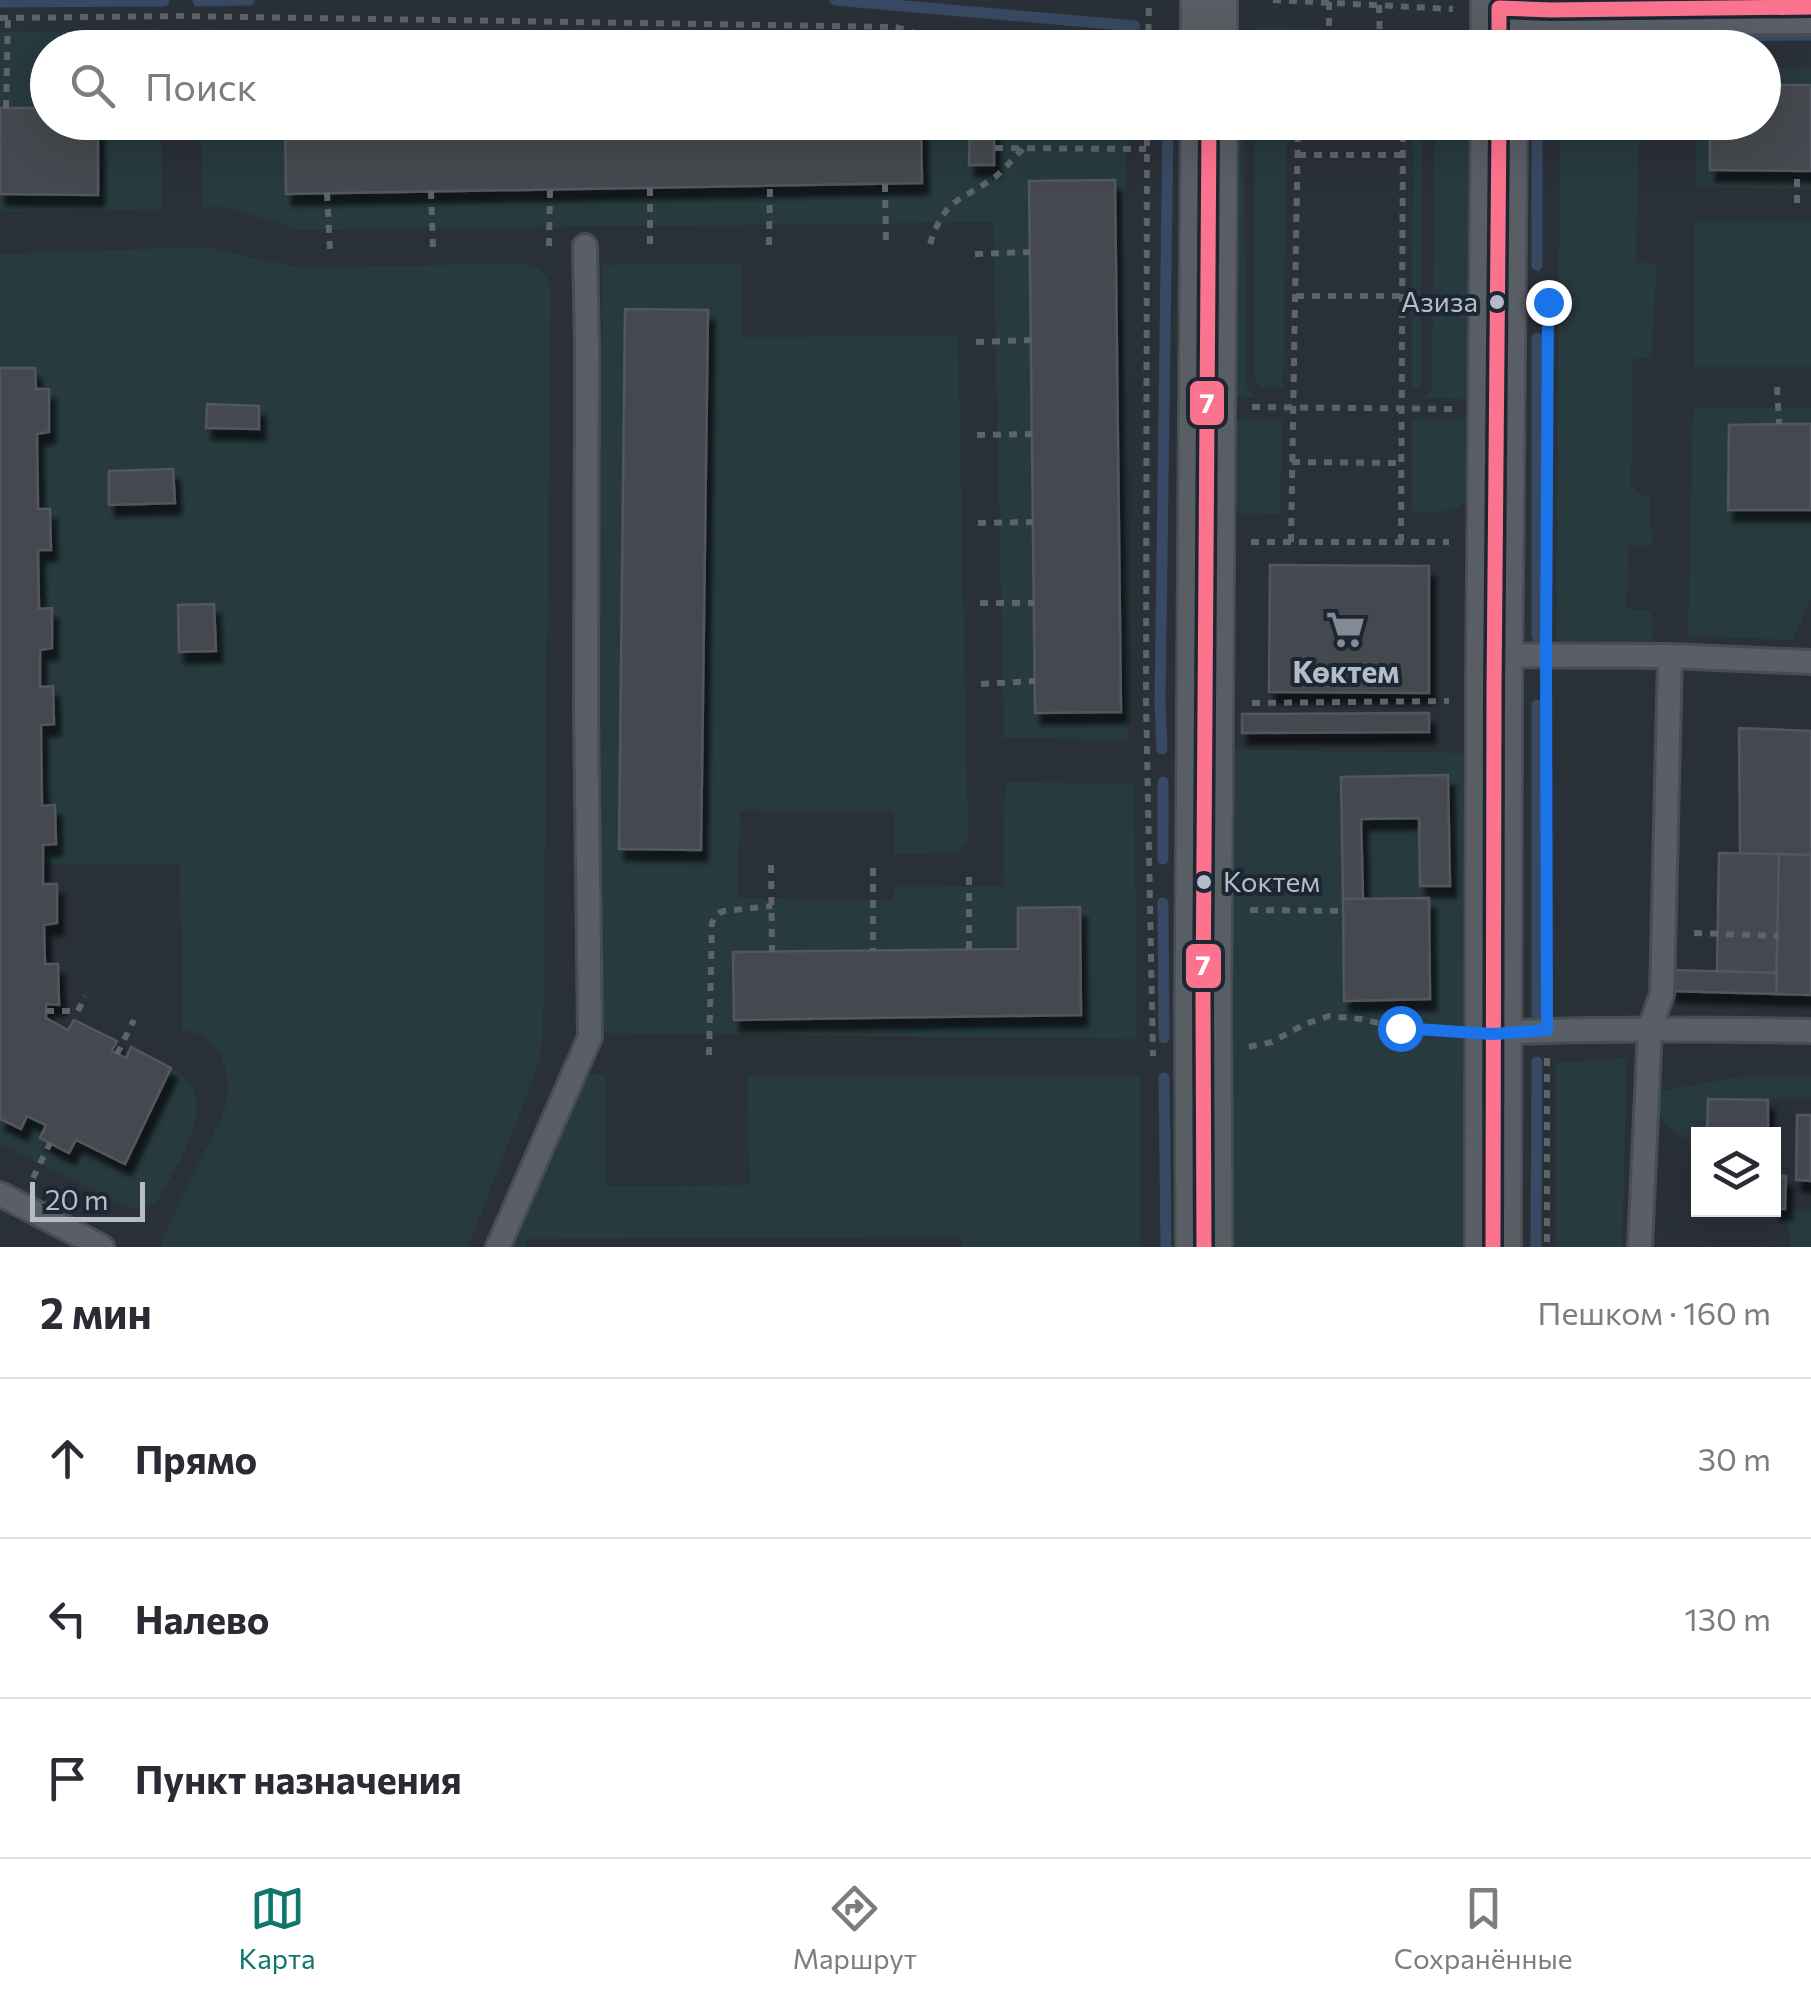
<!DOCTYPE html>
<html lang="ru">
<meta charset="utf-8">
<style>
:root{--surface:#fff;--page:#f2f2f3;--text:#2b2b33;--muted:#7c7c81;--line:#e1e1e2;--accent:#0f766e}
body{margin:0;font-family:Commissioner,sans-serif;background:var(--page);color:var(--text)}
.controls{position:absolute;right:30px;bottom:30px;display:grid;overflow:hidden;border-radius:0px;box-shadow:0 10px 40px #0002}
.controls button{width:90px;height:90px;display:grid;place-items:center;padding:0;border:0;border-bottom:2px solid var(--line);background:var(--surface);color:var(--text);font:50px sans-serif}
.scale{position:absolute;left:30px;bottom:25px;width:115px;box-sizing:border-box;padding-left:10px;border:5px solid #b4bcc9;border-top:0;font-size:28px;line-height:35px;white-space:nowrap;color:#b4bcc9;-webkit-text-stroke:8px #1d2633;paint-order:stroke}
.stop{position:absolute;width:30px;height:30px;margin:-22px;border:8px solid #1a73e8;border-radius:50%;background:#fff}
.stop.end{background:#1a73e8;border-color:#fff;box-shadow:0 2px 10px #0008}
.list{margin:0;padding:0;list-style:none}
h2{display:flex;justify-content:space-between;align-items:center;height:130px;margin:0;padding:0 40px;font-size:42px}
h2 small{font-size:32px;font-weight:400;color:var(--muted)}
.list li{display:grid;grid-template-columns:65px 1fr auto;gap:30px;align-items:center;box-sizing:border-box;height:160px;padding:0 40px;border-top:2px solid var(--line)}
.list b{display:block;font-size:38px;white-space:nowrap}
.list em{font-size:32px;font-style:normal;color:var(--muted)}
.icon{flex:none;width:55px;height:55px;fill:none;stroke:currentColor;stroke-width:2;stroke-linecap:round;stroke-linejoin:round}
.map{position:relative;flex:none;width:1811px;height:1247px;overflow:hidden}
.search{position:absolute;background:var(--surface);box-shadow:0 10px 40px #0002;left:30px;right:30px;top:30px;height:110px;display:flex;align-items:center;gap:25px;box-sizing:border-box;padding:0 35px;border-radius:55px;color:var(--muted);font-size:38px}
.sheet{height:610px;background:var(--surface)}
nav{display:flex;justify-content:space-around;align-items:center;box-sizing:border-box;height:140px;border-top:2px solid var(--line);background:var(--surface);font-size:28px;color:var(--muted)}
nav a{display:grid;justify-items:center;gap:5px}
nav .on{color:var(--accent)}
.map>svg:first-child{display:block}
.green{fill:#273a3e;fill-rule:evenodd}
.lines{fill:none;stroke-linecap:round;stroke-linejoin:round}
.stream{stroke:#384963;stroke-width:11}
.building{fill:#444950;stroke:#52575f;stroke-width:2.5;filter:url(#shadow)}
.service-casing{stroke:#484c53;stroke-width:28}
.tertiary-casing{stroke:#484c53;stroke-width:58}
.secondary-casing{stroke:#484c53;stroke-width:60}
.path{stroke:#5d636a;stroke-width:6;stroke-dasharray:8 8;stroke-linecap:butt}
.service{stroke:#5a5e66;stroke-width:22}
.tertiary{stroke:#5a5e66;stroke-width:52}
.secondary{stroke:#595d64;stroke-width:55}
.bus-1-casing{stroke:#1d2633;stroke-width:22}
.bus-1{stroke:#fc738d;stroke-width:15}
.route{stroke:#1a73e8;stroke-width:12}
.bus-dot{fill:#b4bcc9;stroke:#1d2633;stroke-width:4}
.labels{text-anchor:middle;stroke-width:8;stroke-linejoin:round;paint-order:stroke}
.bus-label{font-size:28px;fill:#b4bcc9;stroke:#1d2633;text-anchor:end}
.poi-label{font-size:30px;font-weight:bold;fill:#b4bcc9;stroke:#1d2633}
.line-badge{stroke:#1d2633;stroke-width:4}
.badge-label{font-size:28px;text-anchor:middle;font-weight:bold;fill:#fff}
</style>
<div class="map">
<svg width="1811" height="1247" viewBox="0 0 1811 1247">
<defs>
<filter id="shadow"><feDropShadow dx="6" dy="11" stdDeviation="2.5" flood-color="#0009"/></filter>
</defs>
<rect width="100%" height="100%" fill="#2a3038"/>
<g class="green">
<polygon points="1256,26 1321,28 1321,39 1256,37"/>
<polygon points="159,29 159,47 48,48 47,108 0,108 0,32"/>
<polygon points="202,29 895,36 927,47 202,48"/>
<polygon points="1811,67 1811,85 1764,85 1764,68"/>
<polygon points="98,123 161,123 163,209 0,212 0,194 97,195"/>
<path d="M202,123H285L287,194L922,183L921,123H1126L1128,740L1004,738L993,222L300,230L227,207H202ZM970,129H994V165L969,164ZM1114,180L1115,181L1035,712L1029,181Z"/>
<polygon points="1228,123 1244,123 1246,387 1255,397 1228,397"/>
<polygon points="1255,123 1287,123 1283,387 1262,387 1255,382"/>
<polygon points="1422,123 1421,384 1416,389 1412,389 1413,123"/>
<polygon points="1435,123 1470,123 1469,399 1424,398 1432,389"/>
<polygon points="1560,123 1639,123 1636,262 1657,264 1651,358 1633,359 1631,486 1650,500 1652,545 1628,545 1627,609 1651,611 1652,642 1556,641"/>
<polygon points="1697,123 1710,123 1710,170 1811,171 1811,189 1696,187"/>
<rect x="1694" y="221" width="117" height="146"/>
<path d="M203,247C238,253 272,264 308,268L523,263C539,266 545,272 551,287L543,1035L539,1062L529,1090L468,1247H160L163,1237L224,1112L228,1089L226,1069L218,1051L206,1039L182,1028L180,864H44L43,845L56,844L55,806H42L41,725L54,723L40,687V650L52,648V609H39L38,550L51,549L38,509L37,434L49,432V389H36L35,368H0V254ZM207,404L259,406L258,429L207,428ZM173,469L175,503L109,504V471ZM214,604L216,651L180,652L178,605Z"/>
<path d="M741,263L742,337L958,336L968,840L957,853L894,854V812L740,811L738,898L893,900L894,887L1003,886L1005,782L1134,784L1137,1039L591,1033L603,265ZM707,310L701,849H620L619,848ZM1080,907L1081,1015L734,1020L733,952L1018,949V908Z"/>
<polygon points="1693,408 1811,408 1811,424 1729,426 1811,510 1811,599 1793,640 1688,636"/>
<path d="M1412,419H1473L1471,494C1459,516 1435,511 1412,512Z"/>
<polygon points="1228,420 1282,420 1280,514 1240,513 1230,508"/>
<polygon points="1222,750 1469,753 1464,1025 1464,1247 1218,1247 1234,898 1218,878"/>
<polygon points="1627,1058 1622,1247 1556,1247 1556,1063"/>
<path d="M171,1068C226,1097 179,1159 160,1198C149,1210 140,1209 124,1206L0,1144V1119L27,1116L46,1125L40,1139L69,1153L76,1140L124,1164Z"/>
<polygon points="591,1074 605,1075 606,1186 749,1185 748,1076 1140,1076 1140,1247 962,1247 962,1237 525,1239 525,1247 508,1247 582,1076"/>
<path d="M1811,1075V1099H1708L1707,1134H1698V1140C1674,1138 1649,1117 1659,1091L1745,1076Z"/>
<polygon points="1785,1209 1811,1209 1811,1247 1791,1247"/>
</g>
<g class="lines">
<g class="stream">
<polyline points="835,0 1135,26"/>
<polyline points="198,1 249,0"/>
<polyline points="0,2 164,1"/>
<polyline points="1697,36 1811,35"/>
<polyline points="1563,37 1660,37"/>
<polyline points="1537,122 1537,265"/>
<polyline points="1537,338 1537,636"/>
<polyline points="1162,749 1160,703 1168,122"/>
<polyline points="1163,782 1163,859"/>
<polyline points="1163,903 1164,1038"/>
<polyline points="1537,1013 1537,705"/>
<polyline points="1164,1078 1166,1247"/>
<polyline points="1536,1247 1537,1062"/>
</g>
</g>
<g class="building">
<polygon points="1764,85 1811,85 1811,171 1710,170 1710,122 1764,122"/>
<polygon points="0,108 48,108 48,122 98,122 98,195 0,194"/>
<polygon points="285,122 921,122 922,183 286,194"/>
<polygon points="970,128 994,129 994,165 969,165"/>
<polygon points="1115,180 1121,712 1035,713 1029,181"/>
<polygon points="625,309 708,310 701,850 619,849"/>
<polygon points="0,368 35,368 36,389 49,389 49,432 37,434 38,509 50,509 51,550 38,550 39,609 52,608 52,648 40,650 40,687 53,686 54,724 41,725 42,806 55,805 56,844 43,845 43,884 57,884 57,923 44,925 45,964 58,964 59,1005 46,1004 46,1018 68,1030 74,1020 117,1041 112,1051 126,1058 131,1047 171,1068 125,1164 76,1140 69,1153 40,1138 46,1125 27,1116 21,1129 0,1119"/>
<polygon points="207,404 259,406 259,429 206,428"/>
<polygon points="1779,424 1811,424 1811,510 1728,510 1729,425"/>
<polygon points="173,469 175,503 109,505 109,471"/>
<polygon points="1270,565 1429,566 1429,693 1269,692"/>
<polygon points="214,604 216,651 179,652 178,605"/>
<polygon points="1429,713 1429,732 1242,733 1242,714"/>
<polygon points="1739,728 1811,731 1811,855 1740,854"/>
<polygon points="1448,775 1450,886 1420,886 1419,818 1361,819 1363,899 1343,899 1341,777"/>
<polygon points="1719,853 1779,854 1777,973 1717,971"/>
<polygon points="1779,854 1811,855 1811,995 1776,994"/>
<polygon points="1429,898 1430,999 1344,1001 1343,899"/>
<polygon points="1080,907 1081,1015 734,1020 733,952 1018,949 1018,908"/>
<polygon points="1670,970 1777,973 1776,994 1670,991"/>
<polygon points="1708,1099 1768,1100 1768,1134 1707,1134"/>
<polygon points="1797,1115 1811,1115 1811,1181 1796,1180"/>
<polygon points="1774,1176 1786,1176 1785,1209 1774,1209"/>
</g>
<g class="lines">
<defs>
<g id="service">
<polyline points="1495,655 1670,656 1811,662"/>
<path d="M1493,1033C1599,1028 1705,1029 1811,1031"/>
<polyline points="0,1194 102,1247"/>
<polyline points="498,1247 590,1037 586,709 587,347 585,246"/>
<polyline points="1640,1247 1650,1028 1662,994 1670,656"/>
</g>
<polyline id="tertiary" points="1499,8 1551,10 1811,7"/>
<g id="secondary">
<polyline points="1209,48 1209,0"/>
<polyline points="1499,48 1499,0"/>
<polyline points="1204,1247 1203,1001 1209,122"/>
<polyline points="1493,1247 1494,690 1499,122"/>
</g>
</defs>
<use href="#service" class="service-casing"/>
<use href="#tertiary" class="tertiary-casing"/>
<use href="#secondary" class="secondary-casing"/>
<g class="path">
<polyline points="1273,0 1453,9"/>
<polyline points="1329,2 1329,48"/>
<polyline points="1379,5 1380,48"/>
<polyline points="0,18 180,16 896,27 940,41 1146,48"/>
<polyline points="1253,46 1287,48"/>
<polyline points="1148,48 1149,0"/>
<polyline points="6,108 8,18"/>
<polyline points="1147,122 1146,702 1153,1056"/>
<polyline points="995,148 1146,149"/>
<polyline points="1298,155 1403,155"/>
<polyline points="885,184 886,244"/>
<polyline points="650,188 650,246"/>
<polyline points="431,191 433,249"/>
<polyline points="327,193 330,250"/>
<polyline points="1797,203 1797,171"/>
<path d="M930,244C945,197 960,202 995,177C1005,169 1014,157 1024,148"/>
<polyline points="769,245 770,186"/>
<polyline points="549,246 550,189"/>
<polyline points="975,254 1030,252"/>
<polyline points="1296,296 1402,296"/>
<polyline points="976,342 1031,340"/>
<polyline points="1777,387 1779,424"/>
<polyline points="1252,407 1454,409"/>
<polyline points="977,435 1032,434"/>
<polyline points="1292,462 1401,463"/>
<polyline points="978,523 1033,522"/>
<polyline points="1251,542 1449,542"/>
<polyline points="1291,542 1298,122"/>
<polyline points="1401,542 1403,122"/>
<polyline points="980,603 1034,603"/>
<polyline points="1546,626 1548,363"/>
<polyline points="1546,683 1547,1001"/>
<polyline points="981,684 1035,681"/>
<polyline points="1252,703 1449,701"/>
<polyline points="771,865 772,952"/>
<polyline points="873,868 873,950"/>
<polyline points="1250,910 1343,911"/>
<polyline points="1694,933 1778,936"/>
<polyline points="969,949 969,869"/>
<polyline points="46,1011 78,1011 85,996"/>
<polyline points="1249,1047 1272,1042 1305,1024 1329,1016 1361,1019 1400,1028 1449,1030"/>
<polyline points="117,1054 134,1020"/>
<path d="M709,1055L712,923C715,916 717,913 724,911L772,906"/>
<polyline points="1547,1058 1547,1247"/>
<polyline points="33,1178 50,1143"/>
</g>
<use href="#service" class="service"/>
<use href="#tertiary" class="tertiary"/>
<use href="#secondary" class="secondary"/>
<defs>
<g id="bus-1">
<polyline points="1499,48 1499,8 1551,10 1811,7"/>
<polyline points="1204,1247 1203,1001 1209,122"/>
<polyline points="1493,1247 1494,690 1499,122"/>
</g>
</defs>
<use href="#bus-1" class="bus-1-casing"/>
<use href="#bus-1" class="bus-1"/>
</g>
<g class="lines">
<polyline class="route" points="1400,1028 1493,1034 1547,1030 1546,654 1548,302"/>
</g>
<defs>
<symbol id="supermarket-bare" viewBox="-9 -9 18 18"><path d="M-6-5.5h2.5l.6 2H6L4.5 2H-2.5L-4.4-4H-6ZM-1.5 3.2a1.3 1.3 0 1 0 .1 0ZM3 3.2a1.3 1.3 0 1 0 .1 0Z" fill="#848b96" stroke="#1d2633" stroke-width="2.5" paint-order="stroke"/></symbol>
</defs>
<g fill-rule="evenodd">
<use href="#supermarket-bare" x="1318" y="602" width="55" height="55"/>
</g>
<g class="bus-dot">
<circle cx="1497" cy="302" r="9"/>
<circle cx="1204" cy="882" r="9"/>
</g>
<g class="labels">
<g class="bus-label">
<text x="1478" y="312">Азиза</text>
<text x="1223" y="892" text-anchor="start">Коктем</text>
</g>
<g class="poi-label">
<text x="1346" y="683">Көктем</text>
</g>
</g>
<g class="line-badge">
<rect x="1188" y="379" width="38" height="48" rx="10" fill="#fc738d"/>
<rect x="1184" y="942" width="39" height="48" rx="10" fill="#fc738d"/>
</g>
<g class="badge-label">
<text x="1207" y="413">7</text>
<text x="1203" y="975">7</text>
</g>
</svg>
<div class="controls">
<button><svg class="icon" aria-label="layers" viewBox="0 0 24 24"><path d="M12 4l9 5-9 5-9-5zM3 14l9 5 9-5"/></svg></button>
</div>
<div class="scale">20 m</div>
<div class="stop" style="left:1400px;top:1028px"></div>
<div class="stop end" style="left:1548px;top:302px"></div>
<div class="search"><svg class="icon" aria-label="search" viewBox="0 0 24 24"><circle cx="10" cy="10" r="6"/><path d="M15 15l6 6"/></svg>Поиск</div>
</div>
<section class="sheet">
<h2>2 мин<small>Пешком · 160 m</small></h2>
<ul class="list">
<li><svg class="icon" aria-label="ahead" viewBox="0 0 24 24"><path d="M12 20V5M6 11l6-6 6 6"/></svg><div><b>Прямо</b></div><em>30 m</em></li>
<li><svg class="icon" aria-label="left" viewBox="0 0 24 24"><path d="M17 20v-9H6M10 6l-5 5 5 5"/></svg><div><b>Налево</b></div><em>130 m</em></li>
<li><svg class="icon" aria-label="arrive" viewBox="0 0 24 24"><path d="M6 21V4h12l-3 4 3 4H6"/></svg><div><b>Пункт назначения</b></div></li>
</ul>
</section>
<nav>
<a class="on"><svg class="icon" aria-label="map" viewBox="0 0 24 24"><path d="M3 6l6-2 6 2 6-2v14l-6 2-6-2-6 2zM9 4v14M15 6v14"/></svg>Карта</a>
<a><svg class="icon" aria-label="directions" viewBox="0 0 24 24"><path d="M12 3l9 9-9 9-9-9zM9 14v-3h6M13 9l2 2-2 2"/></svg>Маршрут</a>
<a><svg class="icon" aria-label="saved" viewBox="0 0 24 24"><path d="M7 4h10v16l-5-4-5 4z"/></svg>Сохранённые</a>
</nav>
